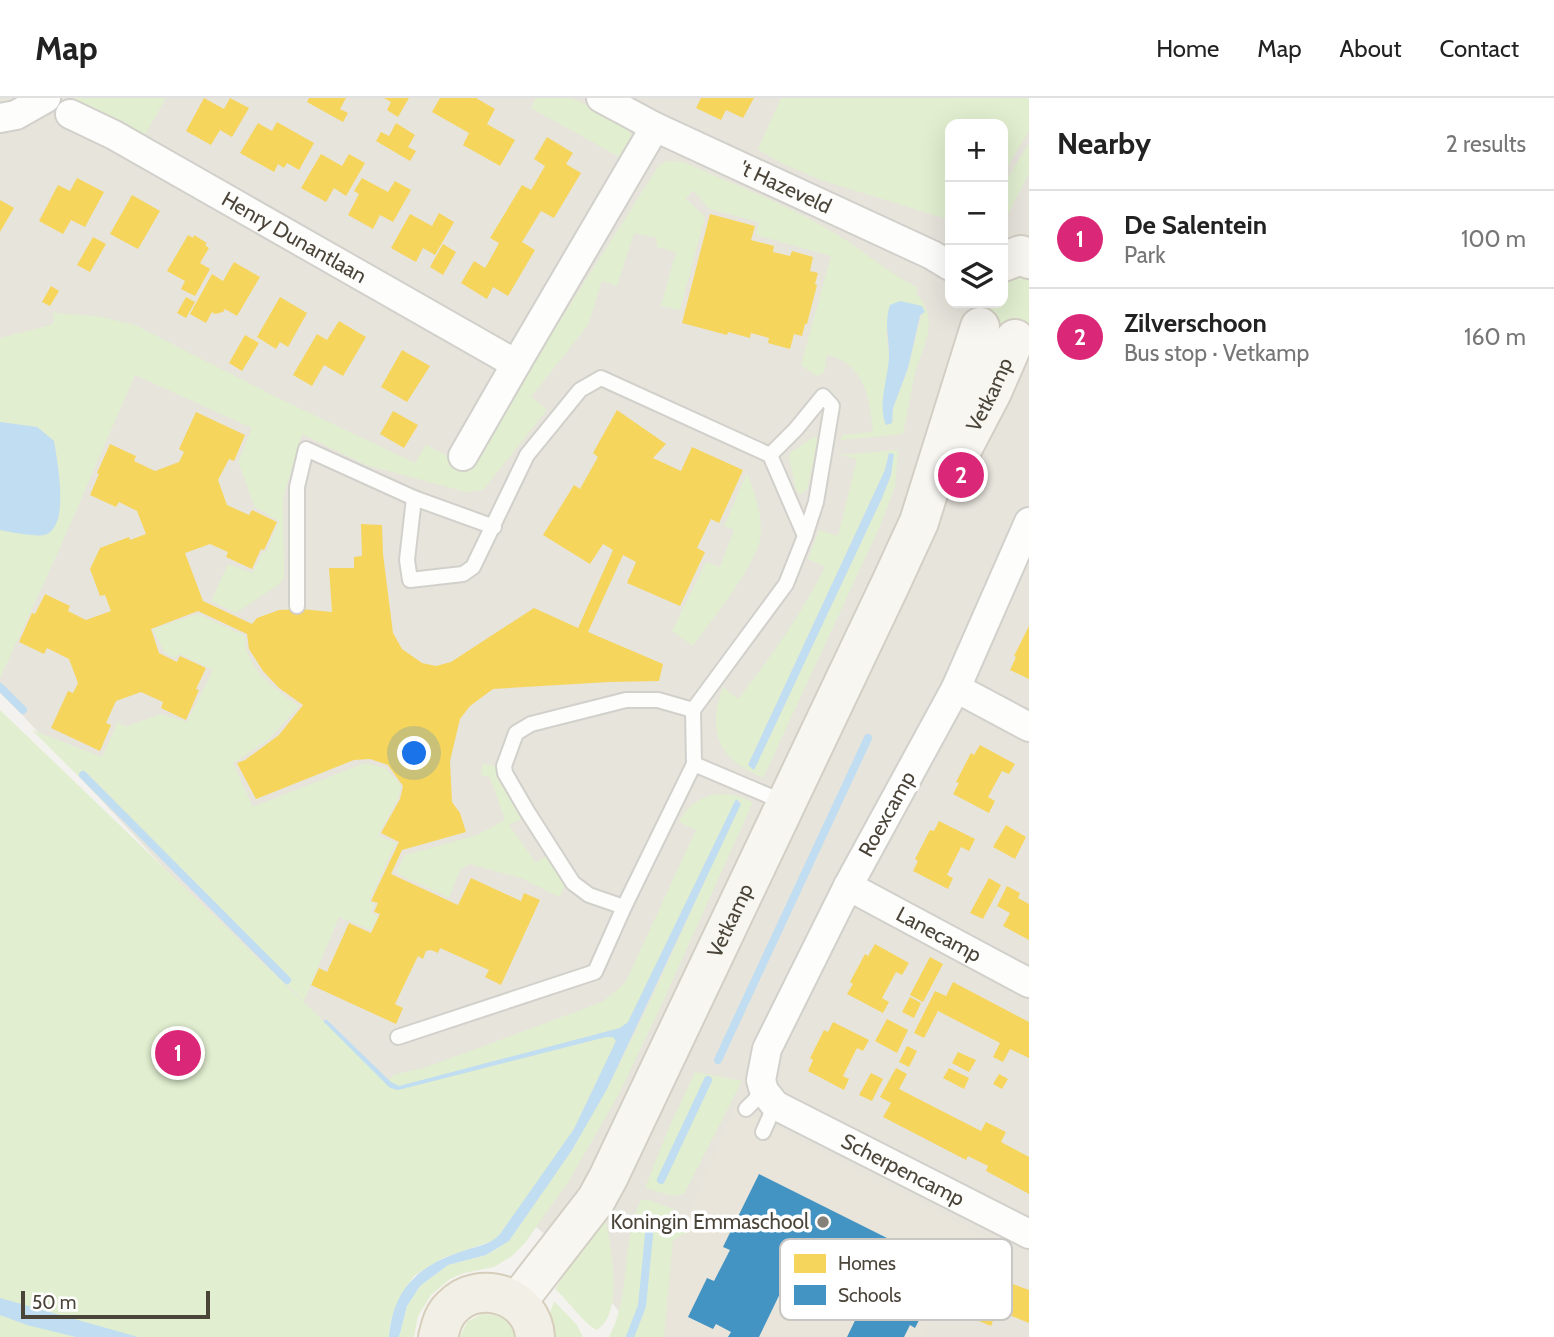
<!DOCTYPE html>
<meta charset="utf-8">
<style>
:root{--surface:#fff;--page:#f2f2f2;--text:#222;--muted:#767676;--line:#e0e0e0;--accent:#db2777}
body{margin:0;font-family:Cabin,sans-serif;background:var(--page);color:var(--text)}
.controls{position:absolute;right:21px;top:21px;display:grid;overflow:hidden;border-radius:14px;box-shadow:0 7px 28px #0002}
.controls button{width:63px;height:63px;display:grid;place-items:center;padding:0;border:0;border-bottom:2px solid var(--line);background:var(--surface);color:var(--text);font:35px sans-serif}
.scale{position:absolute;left:21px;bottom:18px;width:189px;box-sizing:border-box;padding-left:7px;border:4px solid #4b4439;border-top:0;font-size:19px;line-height:24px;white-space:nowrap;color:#4b4439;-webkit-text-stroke:5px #fff;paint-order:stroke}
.you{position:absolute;left:415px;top:656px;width:24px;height:24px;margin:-18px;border:5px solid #fff;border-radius:50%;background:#1a73e8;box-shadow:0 0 0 10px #1a73e833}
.badge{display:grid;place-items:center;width:46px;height:46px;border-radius:50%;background:var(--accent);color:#fff;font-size:23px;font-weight:700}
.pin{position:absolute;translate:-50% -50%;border:4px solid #fff;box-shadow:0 2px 7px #0006}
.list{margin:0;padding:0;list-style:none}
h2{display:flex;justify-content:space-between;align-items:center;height:91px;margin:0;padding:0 28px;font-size:30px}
h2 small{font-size:23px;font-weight:400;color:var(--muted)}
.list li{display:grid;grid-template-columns:46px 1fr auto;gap:21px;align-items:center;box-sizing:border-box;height:98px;padding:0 28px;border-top:2px solid var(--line)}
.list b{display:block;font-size:26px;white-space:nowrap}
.list p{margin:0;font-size:23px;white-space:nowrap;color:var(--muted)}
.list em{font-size:23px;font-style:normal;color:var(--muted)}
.icon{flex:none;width:38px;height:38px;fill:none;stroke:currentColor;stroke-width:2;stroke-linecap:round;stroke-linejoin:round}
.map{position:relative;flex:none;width:1029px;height:1239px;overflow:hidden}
header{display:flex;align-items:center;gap:42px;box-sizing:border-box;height:98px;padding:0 35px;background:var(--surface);border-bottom:2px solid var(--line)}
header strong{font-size:33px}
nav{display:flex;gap:38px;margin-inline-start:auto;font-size:24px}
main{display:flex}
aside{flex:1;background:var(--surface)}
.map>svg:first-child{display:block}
.residential{fill:#e7e4dc;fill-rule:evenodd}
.education{fill:#eae5da}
.green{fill:#e1eecf;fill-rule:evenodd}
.water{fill:#c0ddf1}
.homes{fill:#f6d55c}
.schools{fill:#4393c3}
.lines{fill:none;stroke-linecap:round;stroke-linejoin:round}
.stream{stroke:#c0ddf1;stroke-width:8}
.lane-casing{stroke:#d2d0cb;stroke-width:18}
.street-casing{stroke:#d2d0cb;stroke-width:32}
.secondary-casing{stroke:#d3cfc5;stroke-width:42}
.primary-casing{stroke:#d6cebb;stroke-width:42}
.lane{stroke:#fdfdfc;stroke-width:14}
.street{stroke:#fdfdfc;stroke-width:28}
.secondary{stroke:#f7f6f1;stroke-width:38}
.primary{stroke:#f2efe6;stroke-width:38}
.poi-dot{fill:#868178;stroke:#fff;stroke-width:2.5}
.labels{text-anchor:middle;stroke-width:7;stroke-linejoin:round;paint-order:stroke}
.street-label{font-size:21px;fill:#4b4439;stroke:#fff}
.poi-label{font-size:21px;fill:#4b4439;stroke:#fff;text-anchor:end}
.key{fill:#fff;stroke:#c9c7c4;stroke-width:2}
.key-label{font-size:19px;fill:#4b4439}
</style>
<header>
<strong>Map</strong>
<nav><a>Home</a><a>Map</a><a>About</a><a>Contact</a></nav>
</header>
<main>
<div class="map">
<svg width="1029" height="1239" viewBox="0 0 1029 1239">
<rect width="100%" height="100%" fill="#f4f2ee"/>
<path class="residential" d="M0,0H1029V1239H640L586,1173L321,939L0,593ZM950,26H1003V205H950Z"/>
<polygon class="education" points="736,1009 978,1135 923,1239 664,1239 674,1138 689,1132 688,1116"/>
<g class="green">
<polygon points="74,0 166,0 142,42 83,10"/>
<polygon points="536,0 571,0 621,22 631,36 631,43 623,61 531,10"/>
<polygon points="781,0 1029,0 1029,33 1003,76 1003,26 950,26 950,122 821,82 781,65 758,51"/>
<polygon points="1029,45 1029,75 1008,116 1003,118 1003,87"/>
<path d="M666,63L683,64C730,85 779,103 824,129C857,147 885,173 918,190L916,196C943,222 920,252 914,280C910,299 907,317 903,336L841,342L842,337L873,334C870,302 865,265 827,257L824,275L816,278L801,267L831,158L756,137L759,124L709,111L693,92L686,101L705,119L680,212L661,208L676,154L657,149L656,140L634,135L617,188L602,183L588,227L531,299L547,312L483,392L466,394L366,367L302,336L283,401L284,480L278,487L236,515L211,503L228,466L252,475L263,454H266L279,423L255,409L238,364L252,330L135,277L59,452L0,580V432L44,437L59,421L58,370L54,343L37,329L0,324V240L51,227L54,224L53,215L97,218L135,227L278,300L415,365L426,347L467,368L658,69ZM922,215L908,270L893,310L892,325L886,327L889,257L886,232Z"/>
<path d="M1003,176L1029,179V226C1010,236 988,227 985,205H1003Z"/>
<polygon points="814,339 818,340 807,392 800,396 796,392 789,359 791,354"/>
<path d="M898,352L895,389L879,430L763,680C754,675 742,670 734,663C711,644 713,614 723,589L738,601C771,559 801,517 825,469L808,461L819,432L838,438L857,361L839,357ZM889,356L891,377L882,400L754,672L748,667L885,372Z"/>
<path d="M747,375C755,394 765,425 759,445C750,475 712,521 693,548L672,533L706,464L720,469L734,432L724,428Z"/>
<path d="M198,516L245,538C243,569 277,593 299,608L270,640L233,665L253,709L365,665L385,670L401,687L398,701L378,738L396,745L369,803L375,806L371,814L378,819L371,832L339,819L304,903L32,632L102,659L118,624L125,629L161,616L187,624L213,572L179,556L175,560L164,554L153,531Z"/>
<path d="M0,612L389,986L392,985L389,982L393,977L427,969L602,904L621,889L627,881L696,732L679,724C694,695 725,689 752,704V706L660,910L619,996L570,1081L525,1145L512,1158L494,1169L464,1175L450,1181L431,1197L418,1218L414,1239H399L407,1208L420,1188L448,1167L486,1157L509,1143L572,1052L607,991L648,908L741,703L736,702L628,924L616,943L574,1031L544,1077L495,1142L443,1160L414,1178L400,1199L390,1225L389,1239H0Z"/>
<path d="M482,666L499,668C496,685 513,705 522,720L509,727L536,765L546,758L566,787L559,799L521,780L469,766L460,772L449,800L396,775L405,757L477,737L505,722L490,679L481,677Z"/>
<polygon points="695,974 742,983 684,1096 673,1098 645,1090 668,1032"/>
<path d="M641,1102H649L678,1113L687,1135L673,1142L664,1239H609C632,1196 620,1145 641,1102Z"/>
<path d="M605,1116C609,1144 626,1213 597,1232C585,1227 567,1201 555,1191Z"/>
<polygon points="554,1203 577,1227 583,1239 549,1239 548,1221"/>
<path d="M482,1216C500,1216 510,1222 515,1239H460L467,1224Z"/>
</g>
<g class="water">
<path d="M900,203L922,208L925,214L920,217L908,270L893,310L892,325L886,327C877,304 889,280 889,256C889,238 884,225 890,207Z"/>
<path d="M0,324L37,329L54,343C57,362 71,431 44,437C37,439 9,434 0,432Z"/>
<polygon points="889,355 894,356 891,377 882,400 754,672 748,667 885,372"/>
<path d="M736,701L741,706L607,991L572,1052L509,1143L486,1157L448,1167L420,1188L407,1208L399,1239H389C393,1189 421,1166 466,1152C479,1148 491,1146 500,1136L574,1031L616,943L613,939H606L398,992L390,990L324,924V922H327L391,984L399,988L620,930L628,924Z"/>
<polygon points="0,1200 138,1239 76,1239 27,1227 0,1217"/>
</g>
<g class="homes">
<polygon points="204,0 224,11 230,0 249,10 232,39 220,32 211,47 186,33"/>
<polygon points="309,0 346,0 340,11 348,15 343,24 307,4"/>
<polygon points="384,0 409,0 398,19 387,12 391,4"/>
<polygon points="440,0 476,0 495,11 487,26 515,42 500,68 463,47 469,35 432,14"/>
<polygon points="701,0 754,0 743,20 726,12 721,22 696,10"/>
<polygon points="277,24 314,45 299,72 287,65 284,70 278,66 274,74 240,55 258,25 272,33"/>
<polygon points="396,25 415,37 408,49 416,53 410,63 376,43 381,34 389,38"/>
<polygon points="547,39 573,55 566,66 581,75 554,120 541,113 522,144 535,152 508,198 493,189 487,201 461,185 474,163 485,170 492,158 499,145 490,140 522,87 531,92 545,68 534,61"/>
<polygon points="321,56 342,68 349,56 365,65 346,98 334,90 326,104 301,90"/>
<polygon points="77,80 104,94 85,129 71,122 63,136 39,123 58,87 70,93"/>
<polygon points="362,80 388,94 395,83 411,92 393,124 380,117 373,131 348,117 359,96 354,93"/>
<polygon points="132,97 160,113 138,151 110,136"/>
<polygon points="0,102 14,110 0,134"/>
<polygon points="439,115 454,124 435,157 423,150 416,164 391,150 410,116 432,128"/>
<polygon points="710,116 755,128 751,142 774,148 773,154 790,158 792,153 813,159 810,173 818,175 815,186 817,187 807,226 805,226 802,238 794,236 790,251 768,245 769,240 751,235 750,240 728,234 727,237 682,225"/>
<polygon points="188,137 193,140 194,137 207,145 205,147 209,150 200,165 210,171 195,198 181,191 185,183 167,173"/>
<polygon points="93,139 106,146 90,174 77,167"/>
<polygon points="443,146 456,154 443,177 430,169"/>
<polygon points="234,164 260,179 237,218 225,211 223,214 215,216 212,214 206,225 190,216 212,176 223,183"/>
<polygon points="51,188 59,193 50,208 42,204"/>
<polygon points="186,199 195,204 186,220 177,215"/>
<polygon points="280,199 307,215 288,249 280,244 276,251 257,239"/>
<polygon points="339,223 366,239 343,278 324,267 312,288 293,277 317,236 327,242"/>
<polygon points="245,237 259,245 242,273 229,265"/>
<polygon points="402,252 430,268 407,304 381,289"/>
<polygon points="617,312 666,346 653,360 681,373 692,349 743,372 719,425 711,421 697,450 705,454 680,508 627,485 636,464 623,457 588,534 663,566 659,583 609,584 493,591 470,608 460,621 450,663 452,704 460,715 466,734 402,752 391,776 458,807 471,780 521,803 524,795 540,802 501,887 485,879 489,872 440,850 438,855 431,852 426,853 423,861 418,858 395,906 403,910 396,926 311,887 319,870 327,874 349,825 371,835 380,816 374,814 378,805 371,803 399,744 381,735 400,701 403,688 388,667 370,661 354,662 256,701 237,665 245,662 279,637 303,607 279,590 263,573 249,551 247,536 198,513 151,531 159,555 177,564 180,558 206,570 196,591 199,592 186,622 161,610 163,604 141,594 116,603 106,625 111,627 100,653 51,630 68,593 73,595 78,585 69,561 47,550 44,556 19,544 32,515 35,516 45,496 70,508 68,513 86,522 111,513 105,497 100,498 90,471 100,450 129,439 130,442 146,436 137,413 119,404 116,409 90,397 99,376 97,375 110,346 136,358 134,363 155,373 179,364 184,354 179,351 196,314 245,337 234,363 229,361 218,382 227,407 249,417 252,412 277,424 264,452 261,451 252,471 226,459 228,454 210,446 185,455 203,503 252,526 257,520 279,512 301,511 332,514 329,470 354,470 354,459 362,458 361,426 382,427 383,456 393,535 402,551 422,565 436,568 451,564 534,510 578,530 613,452 603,446 590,466 543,437 574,387 580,391 598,359 593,355"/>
<polygon points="393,313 418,327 404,350 380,336"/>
<polygon points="1029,528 1029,581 1010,572 1016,559 1014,558"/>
<polygon points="980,647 1015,666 1009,676 1002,673 988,699 995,703 989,715 953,696 959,685 956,684 971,655 974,657"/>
<polygon points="939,723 975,741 969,753 961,749 947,777 953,780 948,791 913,773 918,763 915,761 930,732 934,733"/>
<polygon points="1006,727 1026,739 1015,761 993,749"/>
<polygon points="989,780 1001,787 983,821 970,815"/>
<polygon points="1007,788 1020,795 1018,800 1029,806 1029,842 1003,828 1010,815 997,808"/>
<polygon points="875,846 909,865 902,877 896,874 882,900 889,904 883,915 847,896 853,886 850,884 865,856 868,858"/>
<polygon points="930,859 943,866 923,904 910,897"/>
<polygon points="953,884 1029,924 1029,960 1010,951 1003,964 993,959 1000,945 938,913 924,940 914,935 935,893 946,898"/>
<polygon points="910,899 921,905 914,920 902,914"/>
<polygon points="887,921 908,932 897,955 875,943"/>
<polygon points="833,924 869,942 863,953 857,950 843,978 849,981 844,992 808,973 813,962 810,960 824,932 828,934"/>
<polygon points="907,948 917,953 909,969 899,964"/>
<polygon points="958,954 976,962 969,974 952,965"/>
<polygon points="896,970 907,976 899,991 981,1033 986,1024 1006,1034 1001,1044 1029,1059 1029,1096 986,1073 988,1068 968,1058 966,1062 883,1019 891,1005 880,999"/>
<polygon points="949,970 969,980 964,991 943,980"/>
<polygon points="871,975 883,981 872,1003 859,997"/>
<polygon points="999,976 1008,981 1002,991 993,986"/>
<polygon points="997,1180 1029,1192 1029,1225 997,1212 991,1228 962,1216 974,1185 993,1192"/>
</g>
<polygon class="schools" points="759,1076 897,1145 894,1152 914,1162 917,1157 945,1171 915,1230 910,1227 904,1239 847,1239 865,1202 807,1171 798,1185 788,1179 759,1239 728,1239 731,1234 716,1226 713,1231 688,1219 707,1180 714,1183 730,1152 723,1149"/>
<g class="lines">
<g class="stream">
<polyline points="0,589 23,612"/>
<polyline points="83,677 287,882"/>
<polyline points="718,962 868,640"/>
<polyline points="661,1082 708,982"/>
<polyline points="630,1239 642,1208 650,1127"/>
</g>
<defs>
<g id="lane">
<polyline points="494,429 414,400 407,462 410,482 463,476 473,469 527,357 580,292 601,280 770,357 805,438"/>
<polyline points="297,508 297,389 306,351 414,400"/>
<polyline points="694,666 786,705"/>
<polyline points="624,809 589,797 573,785 527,713 505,675 504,668 516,635 531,626 626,602 658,602 693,612"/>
<polyline points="398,939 595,874 624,809 694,666 693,612 786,486 805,438 816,404 832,308 823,298 796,331 770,357"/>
<polyline points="746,1011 764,993"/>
<polyline points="763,1034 775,1007"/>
</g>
<g id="street">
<path id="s1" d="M601,0L655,29L932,157L950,168"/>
<path id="s2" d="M70,16L114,37L516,266L655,29"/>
<polyline points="0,20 16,17 46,0"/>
<polyline points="463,358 516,266"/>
<path id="s3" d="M1029,424L956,590L848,788L767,951L761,982L764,993L775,1007L1029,1136"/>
<polyline points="956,590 1029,629"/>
<path id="s4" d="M848,788L1029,885"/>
</g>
<g id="secondary">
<polyline points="1003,164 1021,157 1029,161"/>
<path id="s5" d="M958,359L992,294L1015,241"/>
<path id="s6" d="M517,1204L596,1102L608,1080L890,487L919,424L980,229"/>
</g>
<path id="primary" d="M438,1239C441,1228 443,1217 452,1209C480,1180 533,1198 535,1239"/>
</defs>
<use href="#lane" class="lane-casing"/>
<use href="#street" class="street-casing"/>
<use href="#secondary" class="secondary-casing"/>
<use href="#primary" class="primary-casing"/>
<use href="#lane" class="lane"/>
<use href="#street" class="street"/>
<use href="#secondary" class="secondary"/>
<use href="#primary" class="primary"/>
</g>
<circle class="poi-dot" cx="823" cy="1124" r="7"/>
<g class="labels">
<g class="street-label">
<text dy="7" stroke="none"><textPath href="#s1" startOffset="205">'t Hazeveld</textPath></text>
<text dy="7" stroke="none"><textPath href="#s2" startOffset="256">Henry Dunantlaan</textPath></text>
<text dy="7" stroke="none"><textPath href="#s5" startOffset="70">Vetkamp</textPath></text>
<text transform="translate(887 716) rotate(-61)" y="7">Roexcamp</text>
<text dy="7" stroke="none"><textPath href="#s6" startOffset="439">Vetkamp</textPath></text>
<text dy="7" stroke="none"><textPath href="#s4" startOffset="103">Lanecamp</textPath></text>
<text dy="7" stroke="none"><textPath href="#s3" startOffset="793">Scherpencamp</textPath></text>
</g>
<g class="poi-label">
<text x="809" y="1131">Koningin Emmaschool</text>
</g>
</g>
<rect x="780" y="1141" width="232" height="81" rx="10" class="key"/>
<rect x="794" y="1156" width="32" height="19" fill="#f6d55c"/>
<rect x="794" y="1187" width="32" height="20" fill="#4393c3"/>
<g class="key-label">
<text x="838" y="1172">Homes</text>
<text x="838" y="1204">Schools</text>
</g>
</svg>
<div class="controls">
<button>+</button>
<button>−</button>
<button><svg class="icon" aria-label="layers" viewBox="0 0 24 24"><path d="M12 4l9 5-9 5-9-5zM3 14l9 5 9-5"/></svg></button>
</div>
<div class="scale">50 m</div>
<div class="you"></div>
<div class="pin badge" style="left:178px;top:955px">1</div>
<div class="pin badge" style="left:961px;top:377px">2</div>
</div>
<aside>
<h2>Nearby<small>2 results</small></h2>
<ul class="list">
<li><span class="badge">1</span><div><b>De Salentein</b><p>Park</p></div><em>100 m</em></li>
<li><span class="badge">2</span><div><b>Zilverschoon</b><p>Bus stop · Vetkamp</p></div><em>160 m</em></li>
</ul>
</aside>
</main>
